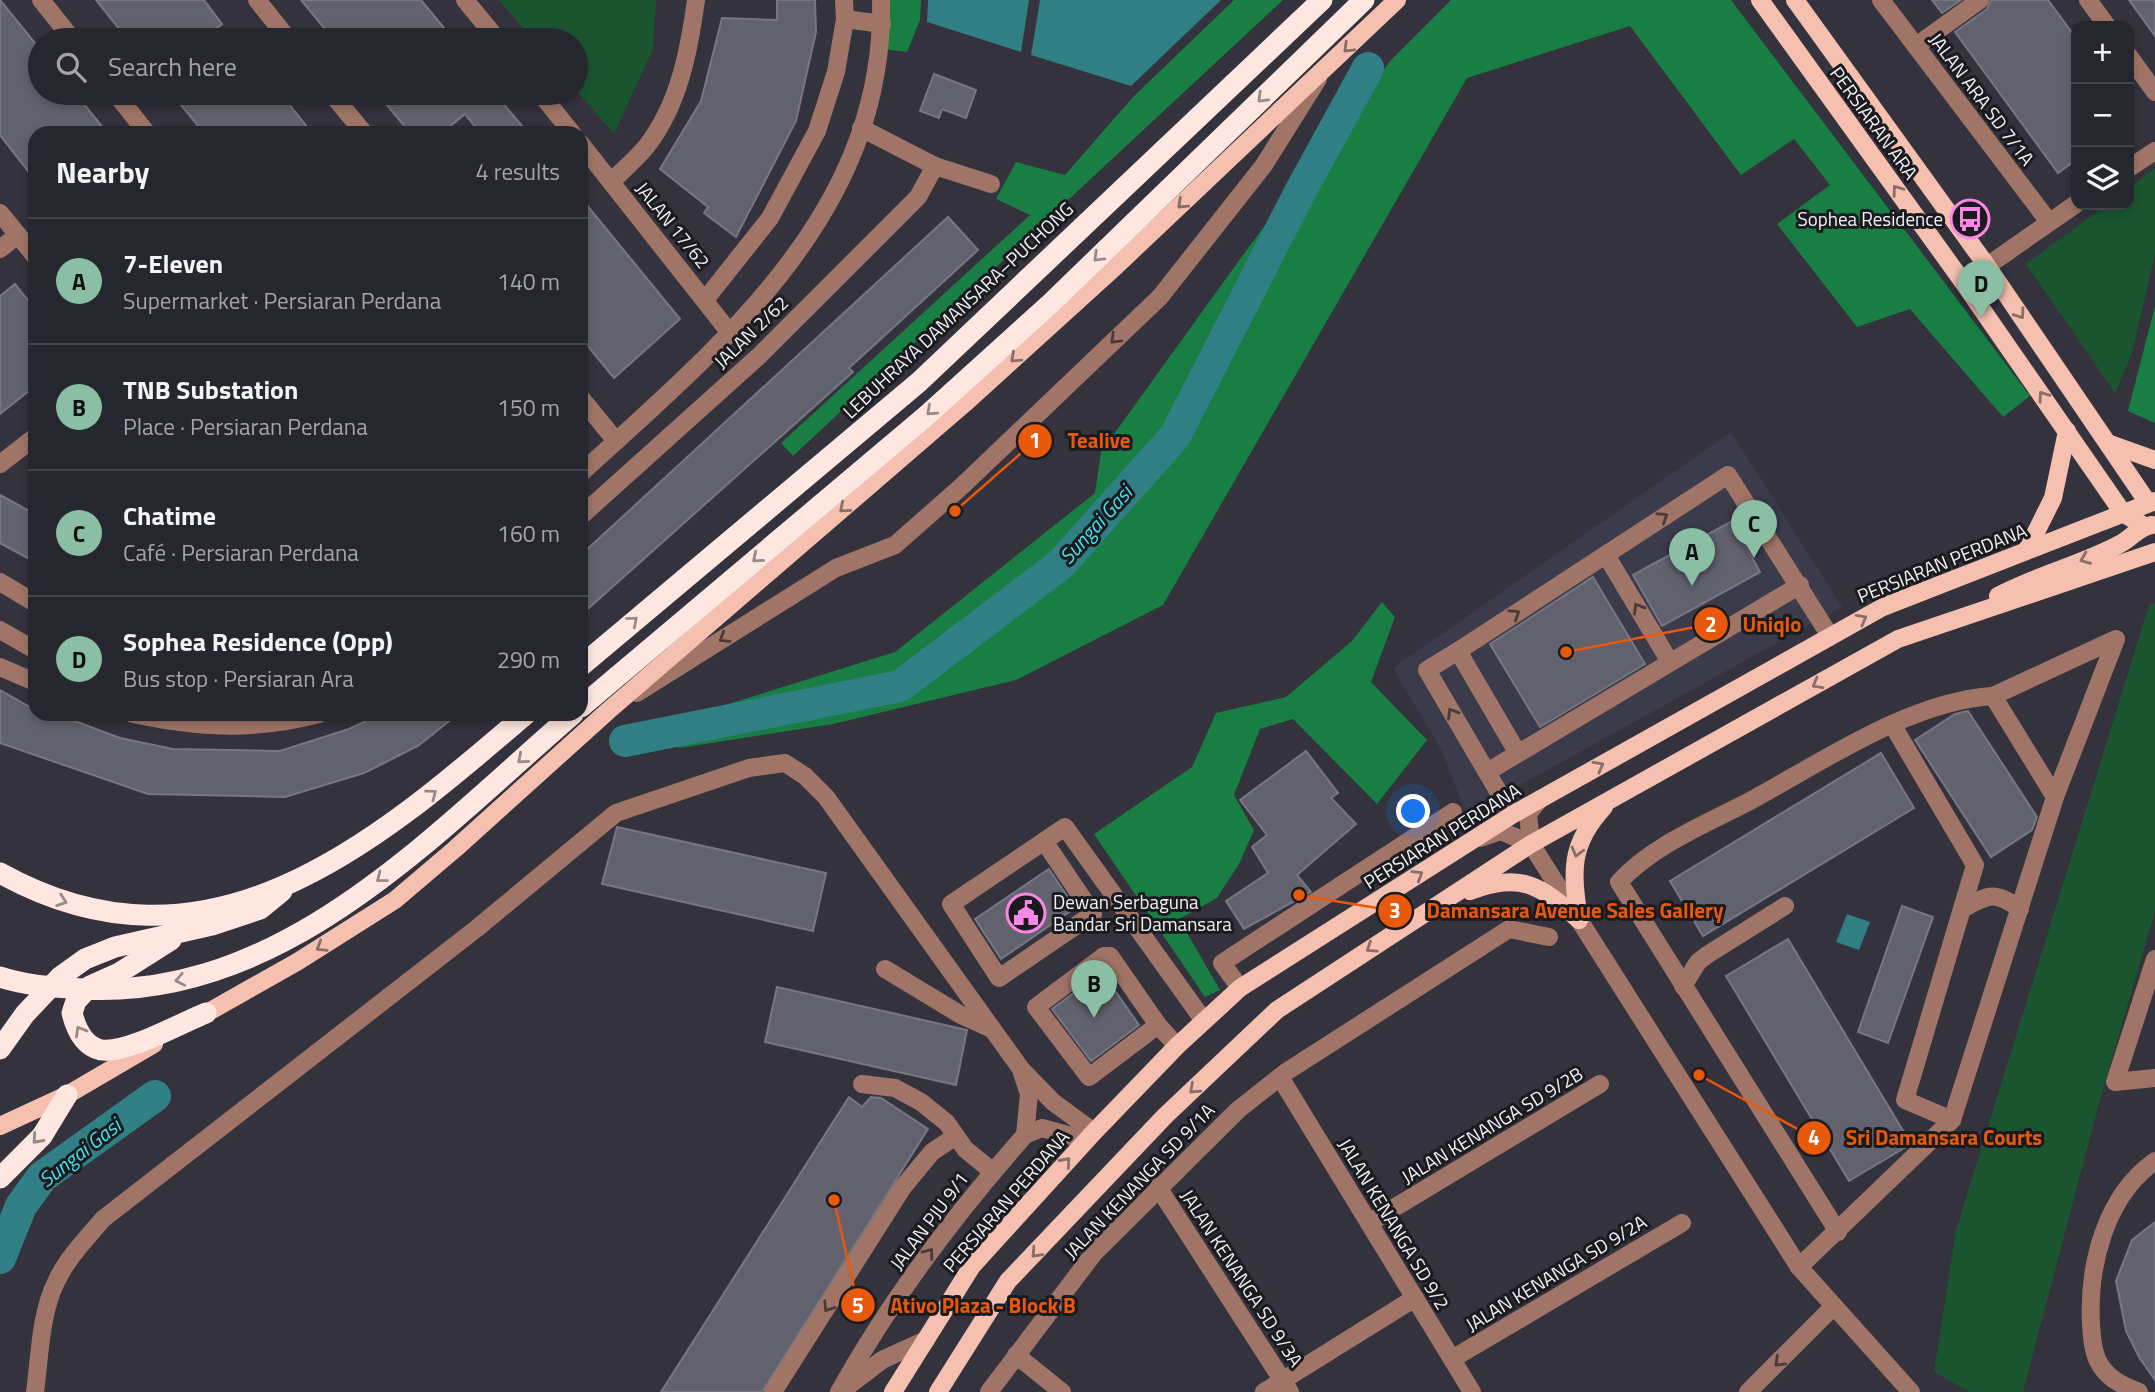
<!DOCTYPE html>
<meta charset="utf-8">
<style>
:root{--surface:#26262e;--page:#2e2e36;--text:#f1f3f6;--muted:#a4a5aa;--line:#42434a;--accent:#8abfa5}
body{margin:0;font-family:"Titillium Web",sans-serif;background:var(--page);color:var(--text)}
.controls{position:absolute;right:21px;top:21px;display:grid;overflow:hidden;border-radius:14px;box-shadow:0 4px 10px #0003}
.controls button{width:63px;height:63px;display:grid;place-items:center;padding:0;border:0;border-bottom:2px solid var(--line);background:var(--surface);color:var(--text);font:35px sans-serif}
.you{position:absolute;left:1414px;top:812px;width:24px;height:24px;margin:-18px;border:5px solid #fff;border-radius:50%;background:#1a73e8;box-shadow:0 0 0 10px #1a73e833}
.badge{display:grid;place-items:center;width:46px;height:46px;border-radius:50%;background:var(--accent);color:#111;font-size:23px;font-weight:700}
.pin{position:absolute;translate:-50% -58px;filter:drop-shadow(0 2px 4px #0008)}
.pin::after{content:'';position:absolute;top:37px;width:24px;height:21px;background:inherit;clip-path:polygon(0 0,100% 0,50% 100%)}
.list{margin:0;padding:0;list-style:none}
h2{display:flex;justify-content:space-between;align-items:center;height:91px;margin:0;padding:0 28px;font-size:30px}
h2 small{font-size:23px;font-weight:400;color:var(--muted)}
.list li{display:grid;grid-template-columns:46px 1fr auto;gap:21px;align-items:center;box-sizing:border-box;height:126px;padding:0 28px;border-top:2px solid var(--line)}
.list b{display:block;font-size:26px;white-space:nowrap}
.list p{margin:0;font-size:23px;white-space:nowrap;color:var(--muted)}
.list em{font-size:23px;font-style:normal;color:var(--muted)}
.icon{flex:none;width:38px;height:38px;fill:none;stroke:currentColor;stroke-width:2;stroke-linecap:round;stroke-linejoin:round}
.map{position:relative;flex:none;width:2155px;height:1392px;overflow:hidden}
.search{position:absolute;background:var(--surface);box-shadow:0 4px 10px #0003;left:28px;top:28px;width:560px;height:77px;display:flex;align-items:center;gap:18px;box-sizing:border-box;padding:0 24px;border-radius:38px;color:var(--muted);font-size:26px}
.panel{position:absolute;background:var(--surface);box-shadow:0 4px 10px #0003;left:28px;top:126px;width:560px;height:595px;border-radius:21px}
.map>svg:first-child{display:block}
.built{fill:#3b3b4b}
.green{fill:#1a5530}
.forest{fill:#187e43}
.water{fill:#2f7f84}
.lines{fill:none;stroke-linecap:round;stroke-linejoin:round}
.river{stroke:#2f7f84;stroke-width:32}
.building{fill:#62626e;stroke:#777783;stroke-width:2}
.minor{stroke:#a07568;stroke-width:18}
.major{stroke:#f5c0af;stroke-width:18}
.highway{stroke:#fde7e0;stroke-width:21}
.oneway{stroke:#886e67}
.oneway2{stroke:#978b89}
.oneway3{stroke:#4a3a39}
.labels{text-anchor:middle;stroke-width:6;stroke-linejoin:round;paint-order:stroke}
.street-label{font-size:19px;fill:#f1f1f8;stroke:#1b1b1f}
.poi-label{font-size:19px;fill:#f1f1f8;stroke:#1b1b1f;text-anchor:end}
.water-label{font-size:21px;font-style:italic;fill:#46e1eb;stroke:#1b1b1f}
.leader{fill:none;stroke:#e8590c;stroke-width:2.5}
.callout-dot{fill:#e8590c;stroke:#1b1b1f;stroke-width:2.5}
.mark-label{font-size:21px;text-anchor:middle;font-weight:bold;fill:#fff}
.callout-label{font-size:21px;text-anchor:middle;font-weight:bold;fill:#e8590c;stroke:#1b1b1f;stroke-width:6;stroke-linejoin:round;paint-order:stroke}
</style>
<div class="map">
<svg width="2155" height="1392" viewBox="0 0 2155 1392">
<rect width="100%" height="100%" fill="#33323d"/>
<polygon class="built" points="1731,432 1842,607 1466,815 1443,753 1393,668"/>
<g class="green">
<polygon points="499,0 656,0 653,49 614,134 576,90 576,40 533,40"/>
<polygon points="2155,168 2155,254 2132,353 2115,393 2026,264 2106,205 2129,205 2129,188"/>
<polygon points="2155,603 2155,911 2098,1107 2023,1392 1970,1392 1934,1372 1956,1230 2149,605"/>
</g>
<g class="forest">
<polygon points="883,0 921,0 920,20 907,52 881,49"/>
<polygon points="1234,0 1283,0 793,456 781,443 1030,215 996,199 1016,162 1065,175 1133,97"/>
<polygon points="1451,0 1731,0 2030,396 2003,417 1910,309 1857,327 1777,224 1830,185 1794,139 1741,175 1630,26 1467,78 1163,605 1016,680 833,724 679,748 674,721 895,652 1095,493 1101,452 1248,248 1391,60"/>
<polygon points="2155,306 2155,423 2128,411"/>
<polygon points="1382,602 1395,617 1371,682 1427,740 1377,804 1293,719 1260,729 1234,795 1254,830 1239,864 1217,898 1179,919 1220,990 1205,997 1094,834 1192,767 1216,713 1286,697 1352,641"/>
</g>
<g class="water">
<polygon points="928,0 1029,0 1021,52 927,22"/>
<polygon points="1040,0 1221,0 1131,86 1031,55"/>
<polygon points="1847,914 1870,922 1859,950 1836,942"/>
</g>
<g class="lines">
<g class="river">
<polyline points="625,741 900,686 1061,564 1175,436 1299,194 1368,68"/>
<polyline points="0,1258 21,1206 42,1177 155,1096"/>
</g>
</g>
<g class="building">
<polygon points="0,0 40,49 40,93 75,93 101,125 91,133 35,133 35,180 0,135"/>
<polygon points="96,0 204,0 222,24 202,40 128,40"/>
<polygon points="301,0 421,0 454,40 334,40"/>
<polygon points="777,0 815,0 816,32 796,121 736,237 704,213 708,207 660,169 701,101 722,18 777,20"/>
<polygon points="1932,0 1961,0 1942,13"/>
<polygon points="1991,0 2048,0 2076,38 2076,160 2058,173 1955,32 1987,9"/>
<polygon points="2129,0 2155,0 2155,36"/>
<polygon points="934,74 976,90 966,118 942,109 939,118 920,111"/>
<polygon points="171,93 280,93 312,133 204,133"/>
<polygon points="377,93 512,93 501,101 528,133 480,133 465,114 442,133 410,133"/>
<polygon points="581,198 680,319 614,378 581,338"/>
<polygon points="948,217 978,250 849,368 853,372 581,615 581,555"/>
<polygon points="15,284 35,309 35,386 0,414 0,296"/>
<polygon points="0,495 35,514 35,562 0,543"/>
<polygon points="1732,521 1760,572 1662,626 1633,575"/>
<polygon points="1593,577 1645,664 1540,727 1490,644"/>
<polygon points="0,690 35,710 35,714 56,714 120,738 173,749 280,751 349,729 381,714 458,714 418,746 364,773 285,797 148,794 0,743"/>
<polygon points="1968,711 2037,817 2032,830 1991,857 1915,740 1955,714"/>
<polygon points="1306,751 1338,793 1331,798 1356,824 1297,875 1311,892 1244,929 1226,901 1268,873 1252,847 1267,835 1240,800"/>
<polygon points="1881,753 1914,808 1703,936 1670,881"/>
<polygon points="617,827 826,873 813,931 602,884"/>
<polygon points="1049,869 1075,908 1001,959 975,919"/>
<polygon points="1902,906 1933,917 1888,1043 1858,1032"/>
<polygon points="1788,939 1911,1144 1849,1181 1726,976"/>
<polygon points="1102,972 1139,1025 1091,1061 1052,1009"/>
<polygon points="777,987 967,1030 956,1085 765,1042"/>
<polygon points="849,1097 862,1107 871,1097 881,1098 928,1129 762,1392 661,1392"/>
<polygon points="2155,1222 2155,1380 2139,1357 2126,1331 2116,1281 2132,1240"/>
</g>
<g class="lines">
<g class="minor">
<polyline points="41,0 73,40"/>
<polyline points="257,0 289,40"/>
<polyline points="465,0 498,40"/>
<polyline points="1881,0 2049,222"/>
<polyline points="2088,0 2107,26"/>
<polyline points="845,19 882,24"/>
<polyline points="1916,46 1980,0"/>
<polyline points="2129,56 2155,92"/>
<polyline points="115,93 147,133"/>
<polyline points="331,93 364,133"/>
<polyline points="540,93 572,133"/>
<polyline points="581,144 730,333"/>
<polyline points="935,166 991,184"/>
<polyline points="2129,168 2155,151"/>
<path d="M611,182C623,170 636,159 646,147C679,105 689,51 696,0"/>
<polyline points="0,213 35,256"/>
<polyline points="0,249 18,235"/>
<polyline points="1987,266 2076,204"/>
<polyline points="705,300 770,218 817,131 836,72 845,19 844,0"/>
<polyline points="581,398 616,441"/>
<polyline points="0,464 35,437"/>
<path d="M581,473C723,344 886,210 881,0"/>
<polyline points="581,516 759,356 918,197 935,166 861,128"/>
<polyline points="1606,555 1670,662"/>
<polyline points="0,582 35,603"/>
<polyline points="0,630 35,650"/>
<polyline points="1458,651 1728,475 1830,636"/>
<polyline points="0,667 35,682"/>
<polyline points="637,693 836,568 895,545 962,486 1160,297 1264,165 1318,79"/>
<polyline points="1993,696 2055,797"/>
<path d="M133,714C199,728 253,731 319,714"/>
<polyline points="1892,724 1975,865 1905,1100 1952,1120"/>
<polyline points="1487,772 1800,585"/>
<polyline points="1540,799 1528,814 1531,844 1799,1267 1911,1392"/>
<polyline points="1512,815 1427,670 1458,651 1517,752"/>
<polyline points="1480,838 1501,831 1531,844"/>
<polyline points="1044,841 1093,914 999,978 951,904 1065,827 1204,1021"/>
<path d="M1962,909C1988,895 1994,890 2020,909"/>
<polyline points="2155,959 2115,1082 2155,1078"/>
<polyline points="885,969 961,1015 992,1029"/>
<polyline points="1683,986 1698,962 1707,955 1785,906"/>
<polyline points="1240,988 1222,963 1453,812"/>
<polyline points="1158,1025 1089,1077 1036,1007 1104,956 1110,956 1158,1025 1177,1046"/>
<polyline points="1022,1073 1029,1094 1025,1135"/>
<polyline points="1280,1077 1472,1392"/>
<polyline points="862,1084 895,1088 921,1102 947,1123 965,1149 993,1172"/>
<polyline points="1158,1187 1290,1392"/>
<polyline points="1369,1223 1600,1084"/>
<path d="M1799,1267L1952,1120L2055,797L2116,639L1993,696C1910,701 1822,762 1750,801C1706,824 1653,845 1619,882L1838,1232"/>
<polyline points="1016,1355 1062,1392"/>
<polyline points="1452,1359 1682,1223"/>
<polyline points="847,1387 882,1360 926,1340"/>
<path d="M35,1392C40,1356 40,1313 57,1280C68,1257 87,1238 103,1219L476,929L616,813L749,768L785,763L805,776L826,797L1021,1069L1053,1102L1094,1132"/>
<polyline points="773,1392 903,1187 932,1152 956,1136"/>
<path d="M839,1392C891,1299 955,1214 1025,1135L1042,1128L1086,1140"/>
<polyline points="989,1392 1094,1253 1238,1110 1286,1072 1509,929 1549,937"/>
<polyline points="1264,1392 1415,1298"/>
<polyline points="1748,1392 1834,1306"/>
<path d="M2139,1392C2126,1387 2112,1381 2103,1369C2093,1357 2092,1339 2091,1324C2088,1266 2105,1196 2155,1161"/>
</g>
<g class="major">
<polyline points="1760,0 1963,282 2123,513 2144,526"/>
<polyline points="1795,0 1987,266 2148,503"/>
<polyline points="2110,444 2155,460"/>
<polyline points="2027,550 2053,498 2067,431"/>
<path d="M1998,596C2037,575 2081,565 2120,544C2132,538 2138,527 2152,525"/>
<path d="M1470,891C1522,872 1540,885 1579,920"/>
<path d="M1579,920C1572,871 1569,845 1604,807"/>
<polyline points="196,1019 297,962 395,900 455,849 608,711 964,404 1116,266 1397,0"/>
<polyline points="0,1126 67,1095 154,1044"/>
<polyline points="893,1392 972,1266 1094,1132 1177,1046 1240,988 1512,815 1883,607 2155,501"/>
<polyline points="938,1392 1008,1281 1165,1116 1277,1010 1531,844 1898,639 2155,552"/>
</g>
<g class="highway">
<polyline points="581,666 919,382 1322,0"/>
<polyline points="581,707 926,416 1051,303 1364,0"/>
<path d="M0,873C207,988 373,846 526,714"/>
<path d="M171,940L119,973L90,986L76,1001L72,1013C76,1029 83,1046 101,1050C126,1054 181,1023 206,1013"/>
<path d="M0,977C27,986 55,987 83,989C283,1000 434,834 573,714"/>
<polyline points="0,1049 25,1014 60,977 85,959 115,947 212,925 260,909 282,891"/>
<polyline points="0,1178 42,1136 67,1095"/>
</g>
</g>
<defs><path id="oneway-chevron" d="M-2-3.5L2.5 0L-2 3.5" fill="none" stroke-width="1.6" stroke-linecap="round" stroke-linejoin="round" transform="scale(1.75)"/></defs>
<g class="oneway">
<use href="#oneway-chevron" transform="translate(1348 48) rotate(136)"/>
<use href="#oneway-chevron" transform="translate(1897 190) rotate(-126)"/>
<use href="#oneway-chevron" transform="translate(1182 204) rotate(137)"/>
<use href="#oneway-chevron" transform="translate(2020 314) rotate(55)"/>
<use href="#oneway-chevron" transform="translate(1015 358) rotate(138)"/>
<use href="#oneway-chevron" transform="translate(2043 396) rotate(-125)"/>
<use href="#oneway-chevron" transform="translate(844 508) rotate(139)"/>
<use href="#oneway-chevron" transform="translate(2085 559) rotate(158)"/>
<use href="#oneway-chevron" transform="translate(1862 619) rotate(-29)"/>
<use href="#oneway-chevron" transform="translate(1817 684) rotate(151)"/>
<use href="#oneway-chevron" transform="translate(1599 766) rotate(-29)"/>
<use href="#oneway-chevron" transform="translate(1577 852) rotate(105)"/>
<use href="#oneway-chevron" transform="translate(1418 875) rotate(-32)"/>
<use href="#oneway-chevron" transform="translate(321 947) rotate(148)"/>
<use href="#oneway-chevron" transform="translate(1371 948) rotate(146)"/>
<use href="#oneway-chevron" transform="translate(1194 1089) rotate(137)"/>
<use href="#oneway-chevron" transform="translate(1066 1162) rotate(-48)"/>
<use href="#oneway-chevron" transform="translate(1036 1253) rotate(133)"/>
</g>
<g class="oneway2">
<use href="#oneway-chevron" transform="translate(1262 98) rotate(136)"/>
<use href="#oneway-chevron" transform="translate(1098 257) rotate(136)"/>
<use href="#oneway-chevron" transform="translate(931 411) rotate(138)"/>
<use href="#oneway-chevron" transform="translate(757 558) rotate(140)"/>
<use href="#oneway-chevron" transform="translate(633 621) rotate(-40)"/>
<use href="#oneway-chevron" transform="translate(522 759) rotate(139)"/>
<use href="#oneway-chevron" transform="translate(432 794) rotate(-37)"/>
<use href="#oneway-chevron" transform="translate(381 878) rotate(142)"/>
<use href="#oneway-chevron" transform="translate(62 901) rotate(19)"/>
<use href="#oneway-chevron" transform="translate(180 980) rotate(169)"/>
<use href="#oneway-chevron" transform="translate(80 1031) rotate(-120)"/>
<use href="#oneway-chevron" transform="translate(37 1139) rotate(132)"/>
</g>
<g class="oneway3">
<use href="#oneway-chevron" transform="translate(1115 339) rotate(136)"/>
<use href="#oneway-chevron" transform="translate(1663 517) rotate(-33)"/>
<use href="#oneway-chevron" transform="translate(1638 608) rotate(-121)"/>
<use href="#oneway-chevron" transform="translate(1515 614) rotate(-33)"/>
<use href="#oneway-chevron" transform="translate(724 638) rotate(148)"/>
<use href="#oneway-chevron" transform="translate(1452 713) rotate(-121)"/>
<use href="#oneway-chevron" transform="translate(929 1253) rotate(-53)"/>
<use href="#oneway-chevron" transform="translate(828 1307) rotate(123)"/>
<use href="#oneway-chevron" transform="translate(1779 1362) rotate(136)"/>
</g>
<defs>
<symbol id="bus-ring" viewBox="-11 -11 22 22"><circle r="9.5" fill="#1b1b1f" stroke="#fa87e6" stroke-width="1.5"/><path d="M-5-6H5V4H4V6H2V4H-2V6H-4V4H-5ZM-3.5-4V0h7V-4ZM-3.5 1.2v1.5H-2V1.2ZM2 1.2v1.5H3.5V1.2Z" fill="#fa87e6"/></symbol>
<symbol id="civic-ring" viewBox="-11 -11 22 22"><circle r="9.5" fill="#1b1b1f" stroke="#fa87e6" stroke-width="1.5"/><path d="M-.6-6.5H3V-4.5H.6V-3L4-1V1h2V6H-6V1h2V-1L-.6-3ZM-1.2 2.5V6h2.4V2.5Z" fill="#fa87e6"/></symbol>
</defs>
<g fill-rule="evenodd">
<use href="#bus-ring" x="1948" y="197" width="44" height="44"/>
<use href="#civic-ring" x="1004" y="891" width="44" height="44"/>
</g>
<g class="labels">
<g class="street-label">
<text transform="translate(1982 99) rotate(53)" y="7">JALAN ARA SD 7/1A</text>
<text transform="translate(1874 123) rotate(54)" y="7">PERSIARAN ARA</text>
<text transform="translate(673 225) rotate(51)" y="7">JALAN 17/62</text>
<text transform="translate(958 310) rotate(-43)" y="7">LEBUHRAYA DAMANSARA–PUCHONG</text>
<text transform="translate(751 332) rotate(-44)" y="7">JALAN 2/62</text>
<text transform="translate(1942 563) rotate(-22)" y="7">PERSIARAN PERDANA</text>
<text transform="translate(1442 836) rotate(-32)" y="7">PERSIARAN PERDANA</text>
<text transform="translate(1492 1125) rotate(-31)" y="7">JALAN KENANGA SD 9/2B</text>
<text transform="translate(1139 1181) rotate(-46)" y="7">JALAN KENANGA SD 9/1A</text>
<text transform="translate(1006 1201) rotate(-49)" y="7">PERSIARAN PERDANA</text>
<text transform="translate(929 1221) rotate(-53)" y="7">JALAN PJU 9/1</text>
<text transform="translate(1394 1224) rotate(59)" y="7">JALAN KENANGA SD 9/2</text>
<text transform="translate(1556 1273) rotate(-31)" y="7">JALAN KENANGA SD 9/2A</text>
<text transform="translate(1242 1278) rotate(57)" y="7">JALAN KENANGA SD 9/3A</text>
</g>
<g class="poi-label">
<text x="1943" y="226">Sophea Residence</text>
<text x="1053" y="909" text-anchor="start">Dewan Serbaguna<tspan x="1053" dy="22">Bandar Sri Damansara</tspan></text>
</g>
<g class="water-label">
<text transform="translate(1096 525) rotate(-48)" y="7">Sungai Gasi</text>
<text transform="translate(80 1153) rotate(-38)" y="7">Sungai Gasi</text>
</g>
</g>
<path class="leader" d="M955 511L1035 441M1566 652L1711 624M1299 895L1395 911M1699 1075L1814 1138M834 1200L858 1305"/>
<g class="callout-dot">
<circle cx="955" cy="511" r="7"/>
<circle cx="1566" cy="652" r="7"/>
<circle cx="1299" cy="895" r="7"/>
<circle cx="1699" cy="1075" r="7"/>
<circle cx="834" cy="1200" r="7"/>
<circle cx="1035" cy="441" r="18"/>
<circle cx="1711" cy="624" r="18"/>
<circle cx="1395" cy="911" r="18"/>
<circle cx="1814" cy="1138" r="18"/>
<circle cx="858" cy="1305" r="18"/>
</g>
<g class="mark-label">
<text x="1035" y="448">1</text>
<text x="1711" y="632">2</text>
<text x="1395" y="918">3</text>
<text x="1814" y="1145">4</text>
<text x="858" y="1313">5</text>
</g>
<g class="callout-label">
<text x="1099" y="448">Tealive</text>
<text x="1772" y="632">Uniqlo</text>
<text x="1575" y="918">Damansara Avenue Sales Gallery</text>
<text x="1944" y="1145">Sri Damansara Courts</text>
<text x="983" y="1313">Ativo Plaza - Block B</text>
</g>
</svg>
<div class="controls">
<button>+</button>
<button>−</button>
<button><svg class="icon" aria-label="layers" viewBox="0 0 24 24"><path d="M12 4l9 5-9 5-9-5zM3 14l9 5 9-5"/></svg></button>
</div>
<div class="you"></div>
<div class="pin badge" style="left:1692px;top:586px">A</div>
<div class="pin badge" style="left:1094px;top:1018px">B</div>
<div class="pin badge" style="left:1754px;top:558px">C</div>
<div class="pin badge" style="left:1981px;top:318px">D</div>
<div class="search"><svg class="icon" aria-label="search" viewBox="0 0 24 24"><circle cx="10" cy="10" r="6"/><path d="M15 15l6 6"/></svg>Search here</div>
<section class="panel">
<h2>Nearby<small>4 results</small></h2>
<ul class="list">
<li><span class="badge">A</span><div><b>7-Eleven</b><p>Supermarket · Persiaran Perdana</p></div><em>140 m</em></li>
<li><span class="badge">B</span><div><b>TNB Substation</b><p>Place · Persiaran Perdana</p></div><em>150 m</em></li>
<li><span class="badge">C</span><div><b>Chatime</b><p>Café · Persiaran Perdana</p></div><em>160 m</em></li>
<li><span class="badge">D</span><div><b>Sophea Residence (Opp)</b><p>Bus stop · Persiaran Ara</p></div><em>290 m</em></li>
</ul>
</section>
</div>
